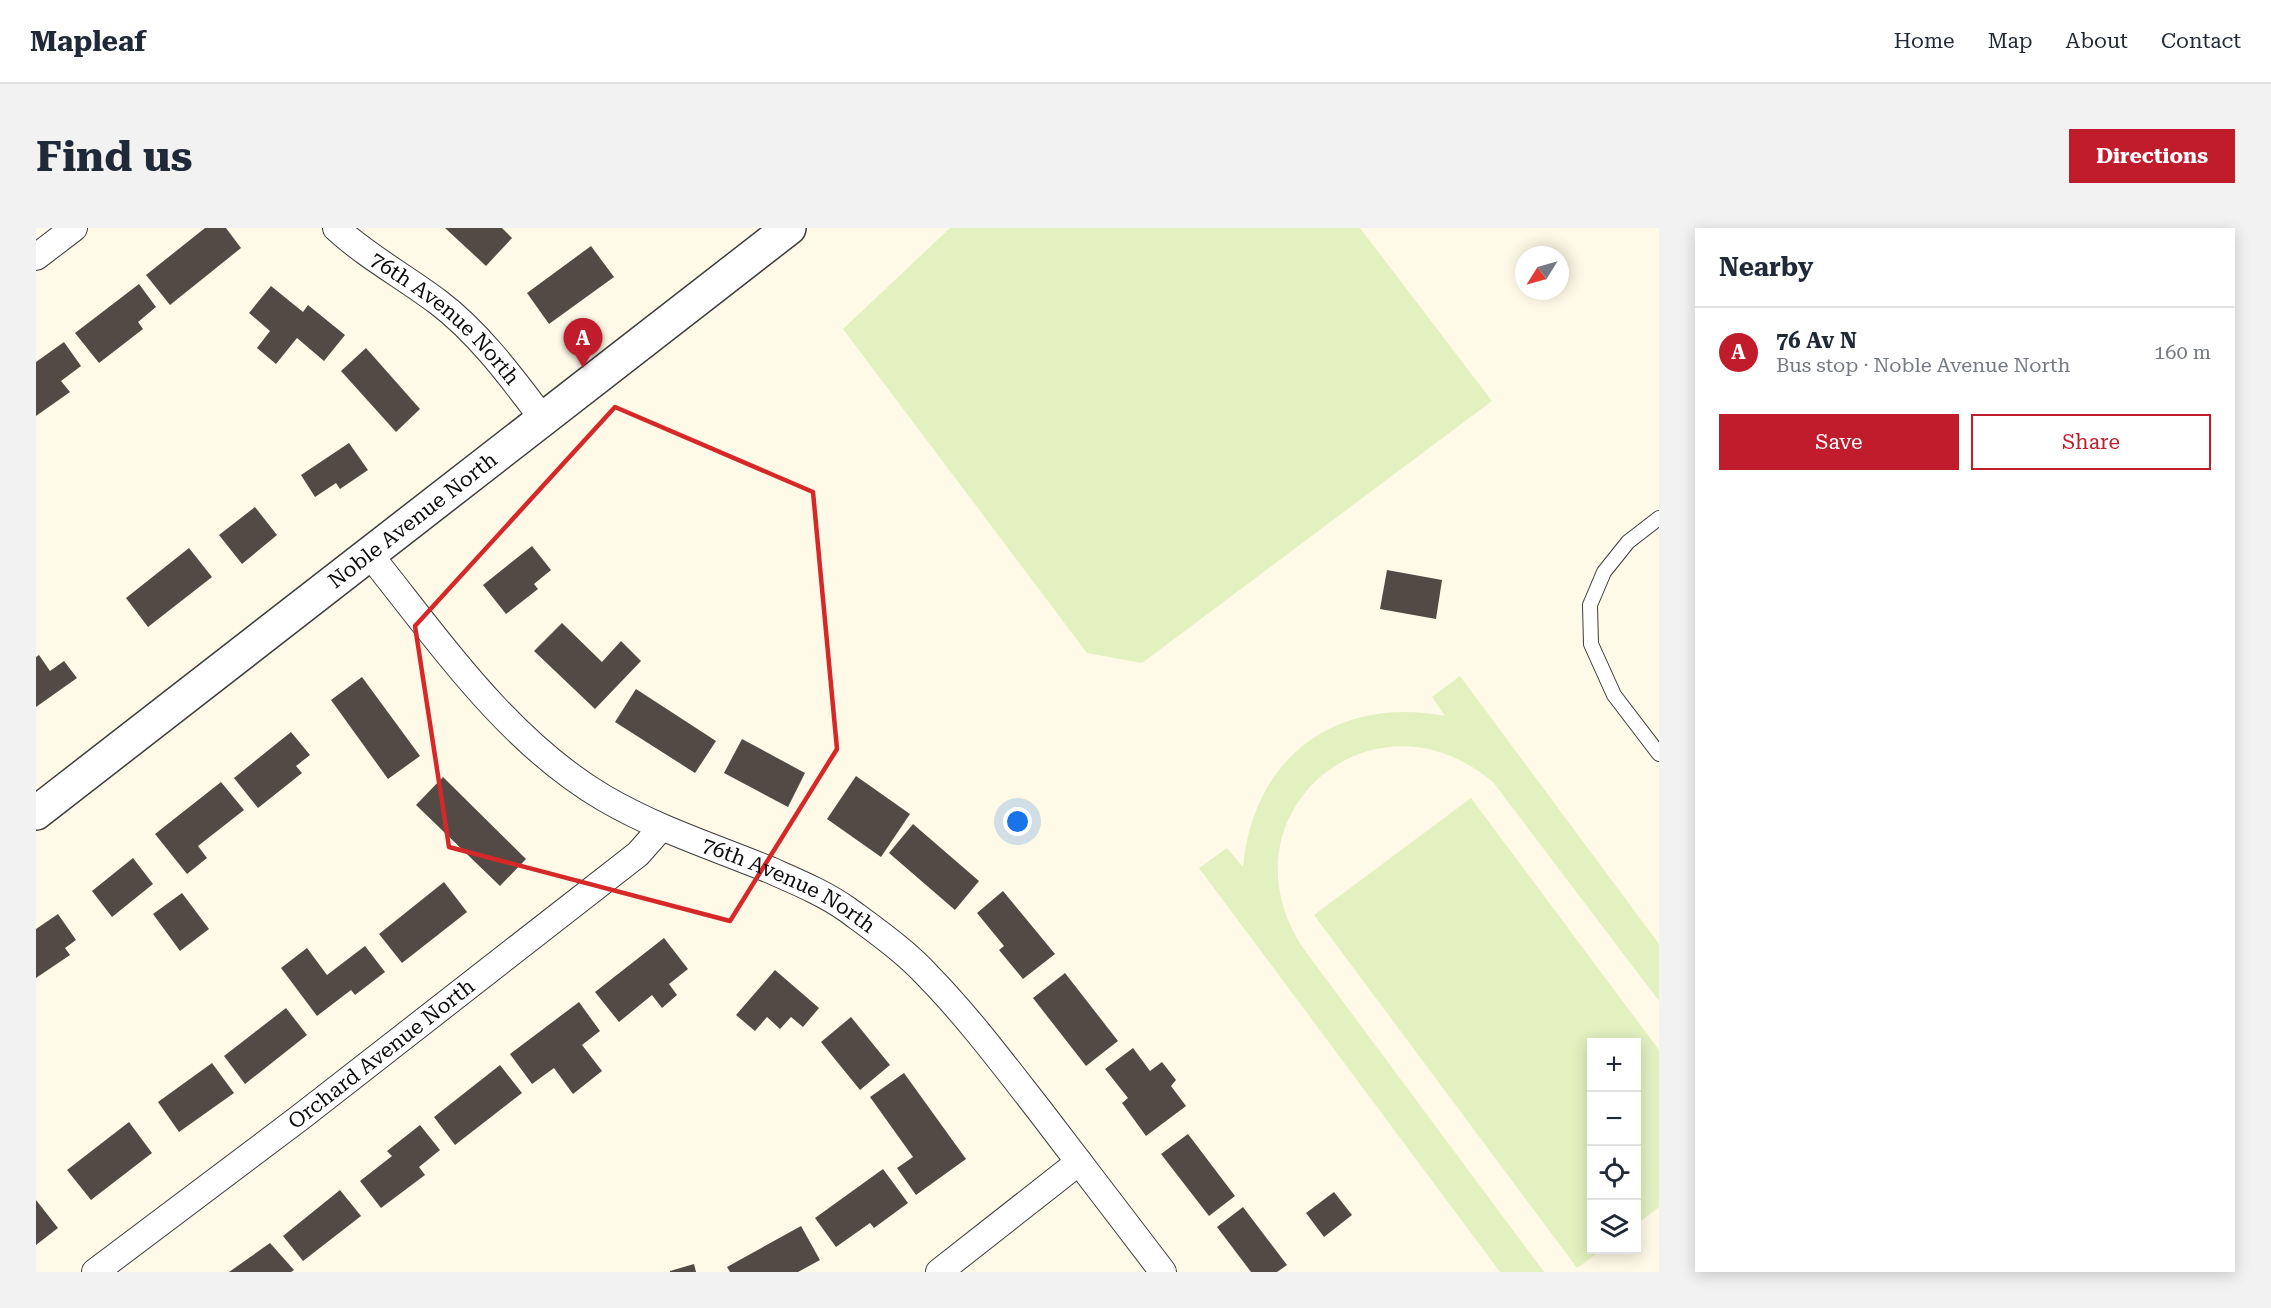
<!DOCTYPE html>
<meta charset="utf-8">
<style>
:root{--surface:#fff;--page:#f2f2f3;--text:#1f2937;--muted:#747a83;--line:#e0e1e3;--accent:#c01c2c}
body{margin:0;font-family:"Roboto Serif",serif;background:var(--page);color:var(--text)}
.controls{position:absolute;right:18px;bottom:18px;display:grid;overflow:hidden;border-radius:0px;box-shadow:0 3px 15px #0003}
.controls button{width:54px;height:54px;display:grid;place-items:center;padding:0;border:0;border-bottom:2px solid var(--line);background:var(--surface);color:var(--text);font:30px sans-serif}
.compass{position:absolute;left:1479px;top:18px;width:54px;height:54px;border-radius:50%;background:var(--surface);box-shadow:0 3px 15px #0003;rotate:233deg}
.you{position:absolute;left:982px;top:594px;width:21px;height:21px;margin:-15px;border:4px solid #fff;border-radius:50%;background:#1a73e8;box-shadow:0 0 0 9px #1a73e833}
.badge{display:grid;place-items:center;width:39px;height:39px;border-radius:50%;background:var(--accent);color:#fff;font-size:20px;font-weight:700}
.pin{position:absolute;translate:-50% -50px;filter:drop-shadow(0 2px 3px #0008)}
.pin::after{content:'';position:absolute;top:32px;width:21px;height:18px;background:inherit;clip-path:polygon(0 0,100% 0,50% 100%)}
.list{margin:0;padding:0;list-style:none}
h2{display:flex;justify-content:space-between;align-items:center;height:78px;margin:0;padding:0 24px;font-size:26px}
h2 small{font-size:20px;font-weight:400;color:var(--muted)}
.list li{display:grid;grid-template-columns:39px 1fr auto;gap:18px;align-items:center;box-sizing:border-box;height:90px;padding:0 24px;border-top:2px solid var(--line)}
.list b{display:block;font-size:22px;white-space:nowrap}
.list p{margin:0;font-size:20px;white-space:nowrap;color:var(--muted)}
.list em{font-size:20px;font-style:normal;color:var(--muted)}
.actions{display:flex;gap:12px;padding:18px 24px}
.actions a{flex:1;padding:14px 0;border:2px solid var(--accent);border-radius:0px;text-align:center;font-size:21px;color:var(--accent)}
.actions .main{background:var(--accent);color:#fff}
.icon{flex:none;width:33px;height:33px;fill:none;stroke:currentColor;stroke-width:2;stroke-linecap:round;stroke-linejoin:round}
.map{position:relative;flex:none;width:1623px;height:1044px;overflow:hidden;border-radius:0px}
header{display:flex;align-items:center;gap:36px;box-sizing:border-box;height:84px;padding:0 30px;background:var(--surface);border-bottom:2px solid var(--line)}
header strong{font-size:28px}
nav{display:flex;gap:33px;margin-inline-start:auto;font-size:21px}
.intro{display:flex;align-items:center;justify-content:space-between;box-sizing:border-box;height:144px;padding:0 36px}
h1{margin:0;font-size:42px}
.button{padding:15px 27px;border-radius:0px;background:var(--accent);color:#fff;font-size:21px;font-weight:700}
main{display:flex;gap:36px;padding:0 36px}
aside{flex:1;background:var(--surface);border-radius:0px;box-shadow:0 3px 15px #0003}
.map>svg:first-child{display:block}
.pitch{fill:#e3f1c1}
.building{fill:#534a46}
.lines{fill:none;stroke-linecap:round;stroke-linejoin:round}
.service-casing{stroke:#3d3d3d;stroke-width:16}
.minor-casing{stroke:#3d3d3d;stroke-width:28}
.tertiary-casing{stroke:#3d3d3d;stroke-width:36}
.service{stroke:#fff;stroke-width:14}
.minor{stroke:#fff;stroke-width:26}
.tertiary{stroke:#fff;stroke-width:33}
.marked{fill:none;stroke:#d62828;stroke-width:4.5;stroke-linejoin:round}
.labels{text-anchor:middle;stroke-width:6;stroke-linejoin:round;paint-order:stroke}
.street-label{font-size:21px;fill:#0a0a0a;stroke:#fff}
</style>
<header>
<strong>Mapleaf</strong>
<nav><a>Home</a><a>Map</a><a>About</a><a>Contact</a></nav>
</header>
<div class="intro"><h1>Find us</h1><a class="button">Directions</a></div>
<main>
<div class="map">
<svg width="1623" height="1044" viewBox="0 0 1623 1044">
<rect width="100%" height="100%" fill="#fff9e7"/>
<g class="pitch">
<polygon points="914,0 1324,0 1456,173 1106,435 1051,425 807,101"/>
<path d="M1424,448L1623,716V773L1457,554C1336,452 1180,588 1267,720L1508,1044H1464L1163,640L1191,620L1207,639C1217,529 1301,467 1409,488L1396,469Z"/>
<polygon points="1435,570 1623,822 1623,979 1601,996 1600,814 1556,814 1556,1022 1566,1022 1541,1040 1278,687"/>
</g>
<g class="building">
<polygon points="169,0 190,0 205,20 134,77 110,47"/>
<polygon points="409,0 466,0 476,10 450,38"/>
<polygon points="555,18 578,49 513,96 491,65"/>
<polygon points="103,56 120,79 102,94 107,101 63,135 39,105"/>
<polygon points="235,58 267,84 272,77 309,107 288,133 261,110 240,136 221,120 234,103 213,85"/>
<polygon points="28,114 45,138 25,153 34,164 0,188 0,134"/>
<polygon points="330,120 384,181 360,204 305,143"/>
<polygon points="313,215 332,242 304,261 300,255 279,269 265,247"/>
<polygon points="219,279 241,307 206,336 183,307"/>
<polygon points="496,318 515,342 498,356 502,361 470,386 447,357"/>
<polygon points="153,320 176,349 112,399 90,370"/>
<polygon points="1351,342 1406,352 1400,391 1344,381"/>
<polygon points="526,395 566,434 585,413 605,433 559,481 498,423"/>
<polygon points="3,427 14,443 28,433 41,450 0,479 0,429"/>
<polygon points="326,449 384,528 352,551 295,472"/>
<polygon points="600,461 680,513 659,545 579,494"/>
<polygon points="255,504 274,527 260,538 266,545 222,580 198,550"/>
<polygon points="706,511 769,545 752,579 688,545"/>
<polygon points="820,548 874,586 845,629 791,591"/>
<polygon points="407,549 490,631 464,658 380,577"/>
<polygon points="185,554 208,582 162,618 171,630 151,646 119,606"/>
<polygon points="877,596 943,653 919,682 853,625"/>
<polygon points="97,630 117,656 76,689 56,663"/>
<polygon points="408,654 431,684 366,735 343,706"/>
<polygon points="967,663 1019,726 987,751 963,722 968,718 941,685"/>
<polygon points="146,665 173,701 144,723 117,686"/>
<polygon points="22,686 40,712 29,720 34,727 0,750 0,701"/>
<polygon points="628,710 652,741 633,756 641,767 626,780 616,767 583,794 559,764"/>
<polygon points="329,718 349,744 319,767 315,762 281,788 245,740 271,720 291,747"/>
<polygon points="739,742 783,780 767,799 755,789 744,801 731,789 719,803 700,787"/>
<polygon points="1029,745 1082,813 1050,838 997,770"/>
<polygon points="543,774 564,803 546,817 566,843 537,866 518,840 496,856 474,826"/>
<polygon points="250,780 271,807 209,856 188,828"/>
<polygon points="815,789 854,837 824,862 785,814"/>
<polygon points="1097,820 1114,843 1126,834 1140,852 1135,858 1150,878 1110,908 1086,875 1092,870 1069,841"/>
<polygon points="176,835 198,865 143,904 122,874"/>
<polygon points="464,837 486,865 419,917 398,889"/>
<polygon points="868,845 930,931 880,967 861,940 877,929 834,869"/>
<polygon points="93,894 116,925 55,972 31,942"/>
<polygon points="384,897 404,922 383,939 389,947 345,980 324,953 356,928 351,923"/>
<polygon points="1152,906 1199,968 1173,988 1125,926"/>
<polygon points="847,941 872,975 838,1000 834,995 800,1019 779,990"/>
<polygon points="304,962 325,988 267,1033 247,1008"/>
<polygon points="1298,964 1316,987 1288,1009 1270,985"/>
<polygon points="0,972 22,1000 0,1017"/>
<polygon points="1207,979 1251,1037 1241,1044 1215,1044 1181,999"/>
<polygon points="765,998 784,1032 762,1044 694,1044 691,1039"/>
<polygon points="234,1015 258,1042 255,1044 193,1044"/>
<polygon points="658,1036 660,1044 634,1044 634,1043"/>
</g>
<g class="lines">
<defs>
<polyline id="service" points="1623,290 1592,314 1568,344 1554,377 1555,416 1578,467 1623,526"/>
<g id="minor">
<path id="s1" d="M300,0C330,28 369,49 402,74C443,105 476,150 507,191"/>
<polyline points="0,29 38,0"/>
<path id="s2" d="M334,327C404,414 471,513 568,570C621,601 678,619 734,642C761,654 788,665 812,682C839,702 869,723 892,748C933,790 968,837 1004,883C1045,937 1086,990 1127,1044"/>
<path id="s3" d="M59,1044L266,888L602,626L625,600"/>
<polyline points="903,1044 1043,934"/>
</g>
<g id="tertiary">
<path id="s4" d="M0,585L753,0"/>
</g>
</defs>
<use href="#service" class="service-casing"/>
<use href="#minor" class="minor-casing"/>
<use href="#tertiary" class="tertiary-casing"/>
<use href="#service" class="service"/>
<use href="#minor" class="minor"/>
<use href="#tertiary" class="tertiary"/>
</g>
<path class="marked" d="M579,179L777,264L801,521L694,693L413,619L379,398Z"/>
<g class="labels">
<g class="street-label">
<text dy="7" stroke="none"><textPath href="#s1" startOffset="142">76th Avenue North</textPath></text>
<text dy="7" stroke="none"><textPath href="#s4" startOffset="477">Noble Avenue North</textPath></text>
<text dy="7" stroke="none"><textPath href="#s2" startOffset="544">76th Avenue North</textPath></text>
<text dy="7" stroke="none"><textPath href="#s3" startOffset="360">Orchard Avenue North</textPath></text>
</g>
</g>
</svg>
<div class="controls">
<button>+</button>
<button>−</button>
<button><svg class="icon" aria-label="locate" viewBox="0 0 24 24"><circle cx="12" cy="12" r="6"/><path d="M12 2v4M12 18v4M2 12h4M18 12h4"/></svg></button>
<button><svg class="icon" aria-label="layers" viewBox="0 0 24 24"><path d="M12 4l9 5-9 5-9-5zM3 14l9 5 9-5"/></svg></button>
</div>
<svg class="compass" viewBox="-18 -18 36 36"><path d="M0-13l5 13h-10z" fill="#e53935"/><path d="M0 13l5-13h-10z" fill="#747a83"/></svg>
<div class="you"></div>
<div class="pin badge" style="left:547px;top:140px">A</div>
</div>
<aside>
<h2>Nearby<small></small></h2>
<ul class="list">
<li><span class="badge">A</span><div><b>76 Av N</b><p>Bus stop · Noble Avenue North</p></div><em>160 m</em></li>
</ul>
<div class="actions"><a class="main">Save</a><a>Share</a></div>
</aside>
</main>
